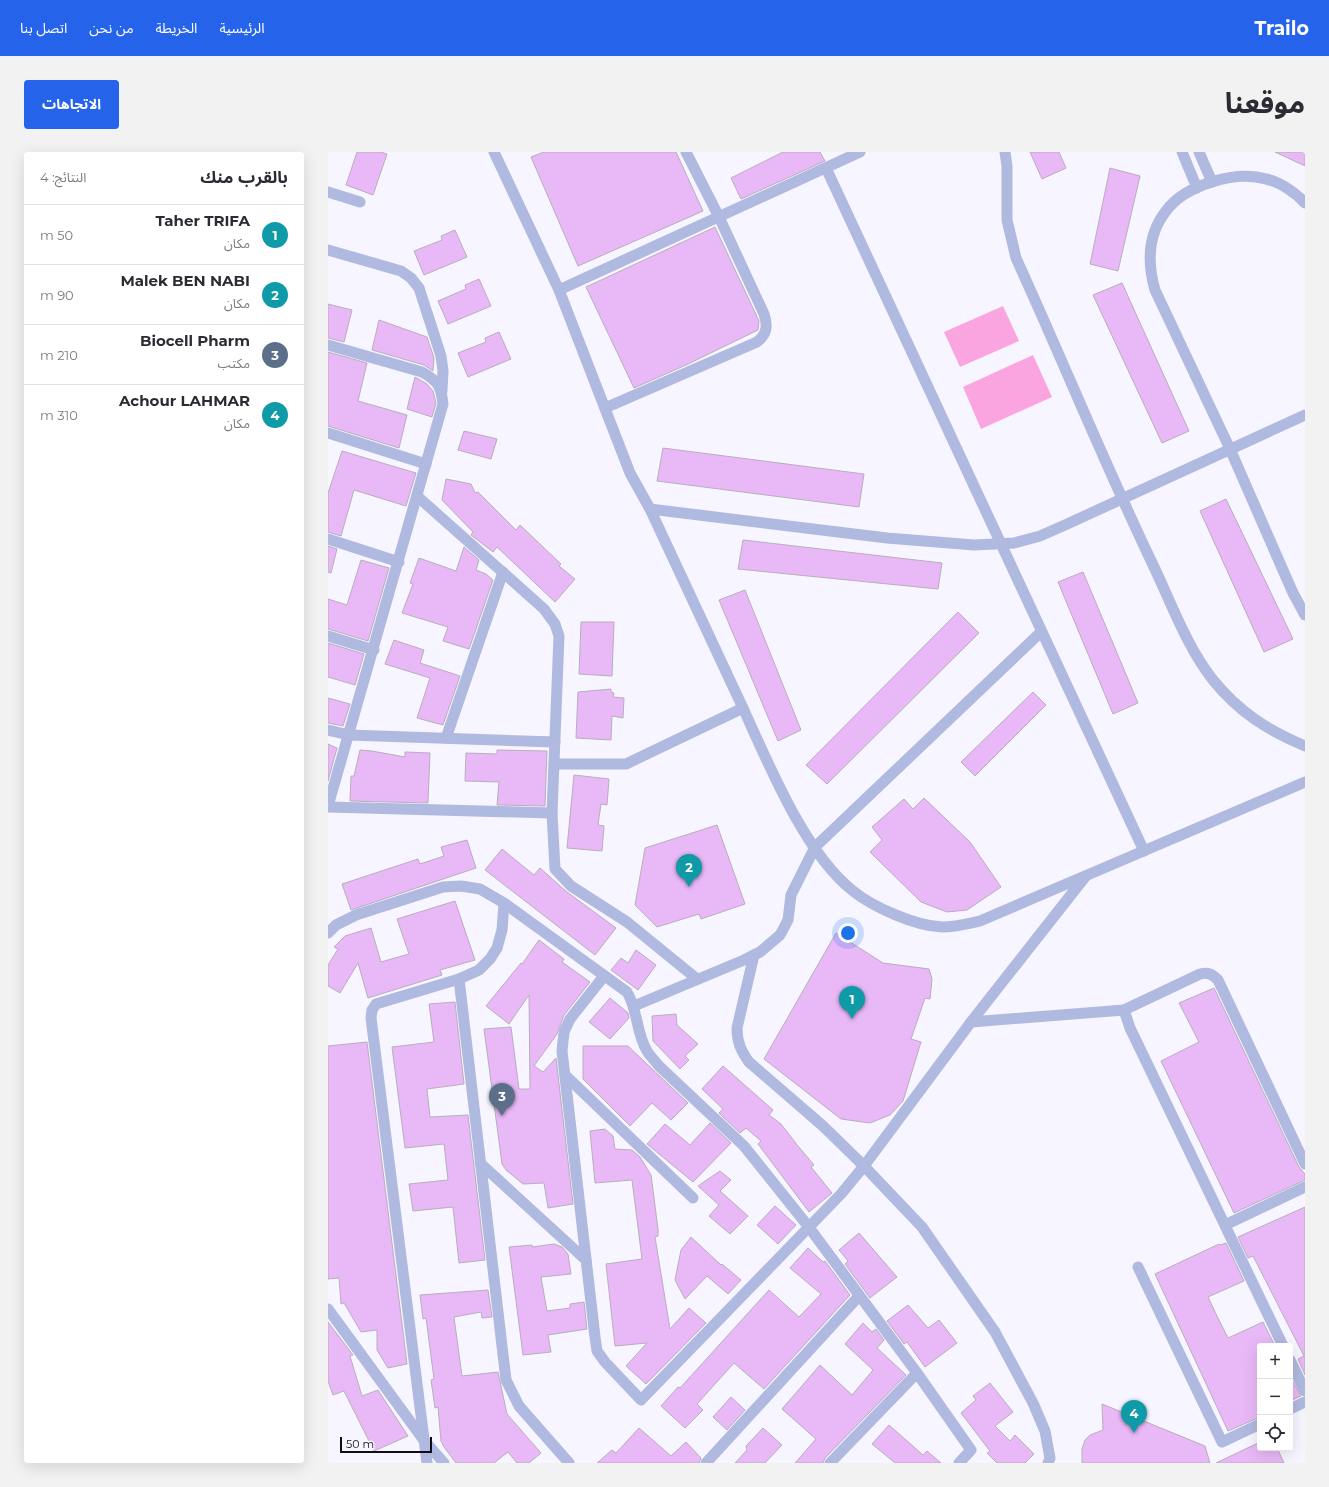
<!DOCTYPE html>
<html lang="ar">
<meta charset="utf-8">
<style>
:root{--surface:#fff;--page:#f2f2f3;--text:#2b2b33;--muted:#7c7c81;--line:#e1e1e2;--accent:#2563eb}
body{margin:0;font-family:Montserrat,"Noto Sans Arabic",sans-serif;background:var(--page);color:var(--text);direction:rtl}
.controls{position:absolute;right:12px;bottom:12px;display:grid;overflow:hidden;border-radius:4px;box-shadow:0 4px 16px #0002}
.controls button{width:36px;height:36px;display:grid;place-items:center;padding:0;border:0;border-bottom:1px solid var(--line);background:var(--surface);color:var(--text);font:20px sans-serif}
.scale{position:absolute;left:12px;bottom:10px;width:92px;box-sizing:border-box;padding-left:4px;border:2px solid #100e14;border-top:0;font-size:11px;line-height:14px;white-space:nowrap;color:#100e14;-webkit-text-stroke:3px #f7f5ff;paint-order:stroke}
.you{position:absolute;left:520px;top:781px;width:14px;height:14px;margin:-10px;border:3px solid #fff;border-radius:50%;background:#1a73e8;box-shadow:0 0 0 6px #1a73e833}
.badge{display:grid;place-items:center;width:26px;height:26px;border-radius:50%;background:var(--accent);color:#fff;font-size:13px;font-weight:700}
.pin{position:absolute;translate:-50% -33px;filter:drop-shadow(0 1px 2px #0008)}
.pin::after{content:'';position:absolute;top:21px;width:14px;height:12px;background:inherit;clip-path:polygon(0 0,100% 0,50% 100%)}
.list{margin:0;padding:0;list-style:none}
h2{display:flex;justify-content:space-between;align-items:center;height:52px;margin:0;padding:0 16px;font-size:17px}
h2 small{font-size:13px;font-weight:400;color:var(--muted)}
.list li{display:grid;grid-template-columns:26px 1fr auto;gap:12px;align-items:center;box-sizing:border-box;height:60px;padding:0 16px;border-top:1px solid var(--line)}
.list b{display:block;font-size:15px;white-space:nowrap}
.list p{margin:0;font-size:13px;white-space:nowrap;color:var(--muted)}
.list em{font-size:13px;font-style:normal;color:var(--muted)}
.icon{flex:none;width:22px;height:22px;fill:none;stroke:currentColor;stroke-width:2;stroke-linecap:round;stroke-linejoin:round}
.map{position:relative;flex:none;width:977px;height:1311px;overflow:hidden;direction:ltr;border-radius:4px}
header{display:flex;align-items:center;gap:24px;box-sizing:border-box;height:56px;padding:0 20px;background:var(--accent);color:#fff}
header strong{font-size:19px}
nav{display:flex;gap:22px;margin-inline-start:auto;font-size:14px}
.intro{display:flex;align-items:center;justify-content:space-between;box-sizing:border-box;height:96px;padding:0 24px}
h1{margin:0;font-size:28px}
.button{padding:10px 18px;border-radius:4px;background:var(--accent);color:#fff;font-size:14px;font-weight:700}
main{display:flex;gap:24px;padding:0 24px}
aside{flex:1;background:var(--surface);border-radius:4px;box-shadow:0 4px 16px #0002}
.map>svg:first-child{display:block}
.green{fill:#fba5e0}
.building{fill:#e8b8f7;stroke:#b8aebc}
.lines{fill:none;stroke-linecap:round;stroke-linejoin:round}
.minor{stroke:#b0b9e0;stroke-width:11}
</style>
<header>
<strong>Trailo</strong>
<nav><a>الرئيسية</a><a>الخريطة</a><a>من نحن</a><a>اتصل بنا</a></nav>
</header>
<div class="intro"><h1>موقعنا</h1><a class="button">الاتجاهات</a></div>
<main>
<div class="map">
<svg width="977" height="1311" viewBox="0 0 977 1311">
<rect width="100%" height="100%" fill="#f7f5ff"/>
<g class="green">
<polygon points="675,154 691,189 632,215 616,180"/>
<polygon points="705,203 724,245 653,277 635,235"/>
</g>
<g class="building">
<polygon points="29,0 53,0 59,2 45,43 18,33"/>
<polygon points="216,0 348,0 375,59 250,114 203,5"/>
<polygon points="455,0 492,0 497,9 413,47 403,26"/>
<polygon points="702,0 731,0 738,16 714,27"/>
<polygon points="947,0 977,0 977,14"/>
<polygon points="782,16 812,24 790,119 762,112"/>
<polygon points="387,75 431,169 430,178 358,213 306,236 258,135"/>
<polygon points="127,78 139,105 96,123 86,99 114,88 113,84"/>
<polygon points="151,127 163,154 120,172 110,149 138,137 137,133"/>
<polygon points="794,131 861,279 834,291 765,143"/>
<polygon points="0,152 24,158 16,190 0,186"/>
<polygon points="51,168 99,185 106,206 105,219 96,213 44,198"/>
<polygon points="171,180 183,207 140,225 130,201 158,190 157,186"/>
<polygon points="0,200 39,211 30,249 79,263 71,296 0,274"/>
<polygon points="87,225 99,232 105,239 108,251 104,265 79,257"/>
<polygon points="136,279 169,287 163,307 130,298"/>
<polygon points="335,296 536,322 531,355 329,329"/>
<polygon points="14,299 88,321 78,354 26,338 13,384 0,380 0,341"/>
<polygon points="118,327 143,332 147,341 150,340 188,378 192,373 233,412 231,414 247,427 227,450 169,395 165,400 143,383 145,380 114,348"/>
<polygon points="898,347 965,487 936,500 872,359"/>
<polygon points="415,388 614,411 610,437 410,417"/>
<polygon points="0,394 9,397 3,421 0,420"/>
<polygon points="136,395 151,408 148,418 158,422 165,428 141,497 115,489 120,475 74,461 85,432 82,431 91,406 128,419"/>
<polygon points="33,408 61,416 40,489 0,477 0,447 19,453"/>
<polygon points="755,420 810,551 785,562 730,430"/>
<polygon points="417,438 473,578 450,589 391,448"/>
<polygon points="630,460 651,481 499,632 478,613"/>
<polygon points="253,470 286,470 284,524 251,522"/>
<polygon points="66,488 96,498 92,511 132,524 115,573 89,566 102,526 57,512"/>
<polygon points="0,491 36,502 27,533 0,525"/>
<polygon points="283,537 283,540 286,541 285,545 296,546 295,566 284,564 283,588 248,586 250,540"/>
<polygon points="705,540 718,553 647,624 633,610"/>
<polygon points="0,546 22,552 15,574 0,571"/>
<polygon points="0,592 9,596 0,629"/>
<polygon points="32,598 44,599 77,605 77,600 102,601 100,651 22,649 23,624 26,624"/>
<polygon points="169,598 219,599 217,654 169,653 171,630 137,629 138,601 169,602"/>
<polygon points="246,623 281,627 279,653 273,652 270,673 276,674 274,699 239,696"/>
<polygon points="596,646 642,690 673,735 639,758 619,760 593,750 542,700 554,688 544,675 576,647 585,657"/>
<polygon points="389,673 417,752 373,767 371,762 329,775 307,753 317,696"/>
<polygon points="139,688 148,716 23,758 14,732 90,707 92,712 116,704 113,695"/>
<polygon points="174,697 206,723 212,716 239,740 288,776 267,803 157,718"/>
<polygon points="127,749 147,808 112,818 114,823 40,846 30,811 12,841 0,834 0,813 10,797 6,795 17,784 43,776 53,810 81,802 69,767"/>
<polygon points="508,781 555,811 601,817 604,827 602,847 597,846 583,887 593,890 575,949 562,963 542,971 513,967 436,907"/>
<polygon points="211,788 236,807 234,810 262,830 236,863 229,882 206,914 215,920 228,906 245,1052 220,1056 216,1031 195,1032 178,1018 174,1012 156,877 183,875 191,937 202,937 201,843 181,872 158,854 193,811 194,812"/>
<polygon points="308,798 328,813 310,838 283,818 293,806 300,811"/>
<polygon points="886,836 971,1015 977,1022 977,1028 906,1061 833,909 871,890 851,851"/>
<polygon points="282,846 300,861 301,866 282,887 261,870"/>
<polygon points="127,850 136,932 99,937 102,965 140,963 157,1108 131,1111 125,1055 85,1059 81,1032 120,1028 116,992 77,996 64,895 106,890 101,852"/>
<polygon points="348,862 349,873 370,892 357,904 361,908 352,917 325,889 324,864"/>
<polygon points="39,890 79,1212 60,1216 49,1198 49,1178 33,1180 16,1151 13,1152 11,1126 0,1127 0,894"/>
<polygon points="255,894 300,894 360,951 343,968 324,951 302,974 255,927"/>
<polygon points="395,914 445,958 441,963 453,972 470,994 486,1013 483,1015 504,1041 481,1060 430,992 433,989 418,976 412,981 391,961 395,957 374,937"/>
<polygon points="382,971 403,991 365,1030 319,992 337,972 362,993"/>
<polygon points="277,977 285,984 287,997 304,998 312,1005 323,1023 330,1077 330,1084 327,1085 342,1177 361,1156 378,1171 318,1232 298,1214 319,1191 287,1194 278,1112 314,1107 304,1028 267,1031 262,979"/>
<polygon points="392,1019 403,1028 392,1039 420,1064 402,1082 381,1064 391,1053 370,1034"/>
<polygon points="447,1054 468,1073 450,1092 429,1073"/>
<polygon points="977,1055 977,1223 970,1207 976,1204 925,1104 920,1106 910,1085"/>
<polygon points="531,1081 569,1125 542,1146 517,1112 520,1109 511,1098"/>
<polygon points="363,1085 393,1113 394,1112 413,1128 400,1142 379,1124 357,1147 347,1128 353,1098"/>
<polygon points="898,1091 916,1129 880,1145 890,1166 900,1186 935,1170 947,1194 932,1194 932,1265 900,1279 827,1122 891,1092 892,1093"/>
<polygon points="226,1092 234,1095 240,1102 243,1122 213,1125 219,1159 242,1156 242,1152 256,1150 259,1177 220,1183 223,1200 195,1203 181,1095 204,1093 204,1095"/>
<polygon points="480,1096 495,1110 497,1109 522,1143 436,1237 406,1211 369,1252 375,1258 357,1276 333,1254 350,1235 352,1236 441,1138 471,1165 493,1142 462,1116"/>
<polygon points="160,1138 164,1165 154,1166 153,1160 126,1165 134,1224 170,1220 179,1262 213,1301 201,1311 189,1311 180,1300 166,1311 128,1311 116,1295 113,1289 110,1255 107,1256 103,1228 106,1227 98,1166 95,1167 92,1143"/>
<polygon points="580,1153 600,1176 611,1168 629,1191 597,1215 579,1190 576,1192 559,1169"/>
<polygon points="0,1170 25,1203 22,1204 34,1244 50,1238 80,1284 46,1299 16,1239 5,1243 0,1229"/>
<polygon points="535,1171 544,1180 548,1177 556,1188 549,1196 578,1223 497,1306 495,1311 467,1311 488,1287 454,1257 492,1213 524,1243 545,1218 517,1192"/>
<polygon points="962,1224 973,1244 962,1249"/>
<polygon points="662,1231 685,1260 667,1274 682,1289 687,1283 706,1302 697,1311 669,1311 659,1301 662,1299 633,1261 648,1248 645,1244"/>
<polygon points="403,1245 417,1258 399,1278 385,1265"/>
<polygon points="774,1252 877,1294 882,1311 754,1311 754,1297 757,1288 762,1283 775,1278"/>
<polygon points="561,1273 595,1303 599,1299 613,1311 567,1311 544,1292"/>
<polygon points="311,1276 343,1304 358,1290 373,1306 371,1311 269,1311 284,1298 288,1301"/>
<polygon points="435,1276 454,1293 437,1311 407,1311 419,1298 418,1294"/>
<polygon points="932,1290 932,1296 949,1296 956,1311 888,1311"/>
</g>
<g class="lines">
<g class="minor">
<path d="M166,0L231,138L302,321L322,357C353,423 383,488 414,554C440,610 476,701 525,739C545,755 587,774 614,775C627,775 639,772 652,769L977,630"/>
<path d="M677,0L679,14V68L688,106C735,209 777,313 826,415C844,453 859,495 885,528C911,560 939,578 977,594"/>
<polyline points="854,0 869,36"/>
<polyline points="871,0 884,30"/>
<path d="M498,16C605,243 709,472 816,699"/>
<polyline points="0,40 32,50"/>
<path d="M977,51C968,41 952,30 938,27C908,18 857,33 838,59C820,82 819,110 827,138L902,297L965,441L977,463"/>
<polyline points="0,98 73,119 83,126 91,136 113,204 115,219 114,239"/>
<polyline points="231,138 532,0"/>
<path d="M0,193L94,220C110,229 113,234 115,252L0,654"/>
<path d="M277,256L429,190C439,182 440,174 436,162L391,65L358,0"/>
<polyline points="0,281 98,312"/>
<polyline points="322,357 559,386 646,393 686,391 712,384 737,373 977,263"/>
<polyline points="0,387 71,410"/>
<polyline points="0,484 46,498"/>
<polyline points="0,578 21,583 227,590"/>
<polyline points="118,586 175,420"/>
<polyline points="226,612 298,612 415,556"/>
<polyline points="0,655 224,661 231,484 227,472 216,457 89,344"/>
<polyline points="224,661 227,717 243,734 299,770 369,827"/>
<path d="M0,781L8,773L28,763L115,735L133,734L152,737L176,751L299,840C310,858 308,881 319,899C322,904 327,909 331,914L416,994L480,1074L589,1221"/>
<path d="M426,803L409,876C409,890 413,899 421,910L495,974L536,1014L643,870L757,725"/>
<polyline points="276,824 242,867 236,880 234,899 267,1185 269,1199 277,1210 313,1248 513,1042 536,1014 594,1075 667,1180 705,1251 717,1279 722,1306 720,1311"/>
<polyline points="131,827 178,1228 191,1254 241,1311"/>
<polyline points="306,854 416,808 432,800 452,783 460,768 463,743 487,695 713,480"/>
<polyline points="643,870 796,858"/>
<polyline points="237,923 365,1046"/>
<polyline points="152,1011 258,1108"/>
<polyline points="897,1073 977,1035"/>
<polyline points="810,1115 894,1290 932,1272"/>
<polyline points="0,1157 95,1287 116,1311"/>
<path d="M955,1194L802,876L796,858L872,822C880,820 884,822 890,828L977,1012"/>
<polyline points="962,1208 977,1239"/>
<polyline points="962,1257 977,1250"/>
<polyline points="99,1311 43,866 44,858 48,852 131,827 151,818 162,807 169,796 174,778 176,751"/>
<polyline points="378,1311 531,1144"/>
<polyline points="502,1311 589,1221 643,1298 631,1311"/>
</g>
</g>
</svg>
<div class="controls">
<button>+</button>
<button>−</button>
<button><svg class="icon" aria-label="locate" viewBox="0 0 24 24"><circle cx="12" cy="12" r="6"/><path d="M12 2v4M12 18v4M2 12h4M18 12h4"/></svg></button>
</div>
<div class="scale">50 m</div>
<div class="you"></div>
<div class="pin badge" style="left:524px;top:867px;background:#0f9aa8">1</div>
<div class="pin badge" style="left:361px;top:735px;background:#0f9aa8">2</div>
<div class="pin badge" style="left:174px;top:964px;background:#5c6f8a">3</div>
<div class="pin badge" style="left:806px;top:1281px;background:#0f9aa8">4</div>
</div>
<aside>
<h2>بالقرب منك<small>النتائج: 4</small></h2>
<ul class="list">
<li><span class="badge" style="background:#0f9aa8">1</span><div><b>Taher TRIFA</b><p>مكان</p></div><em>50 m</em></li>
<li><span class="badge" style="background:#0f9aa8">2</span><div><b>Malek BEN NABI</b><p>مكان</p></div><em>90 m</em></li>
<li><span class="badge" style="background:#5c6f8a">3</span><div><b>Biocell Pharm</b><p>مكتب</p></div><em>210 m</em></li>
<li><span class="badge" style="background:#0f9aa8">4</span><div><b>Achour LAHMAR</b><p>مكان</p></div><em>310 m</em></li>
</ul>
</aside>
</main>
